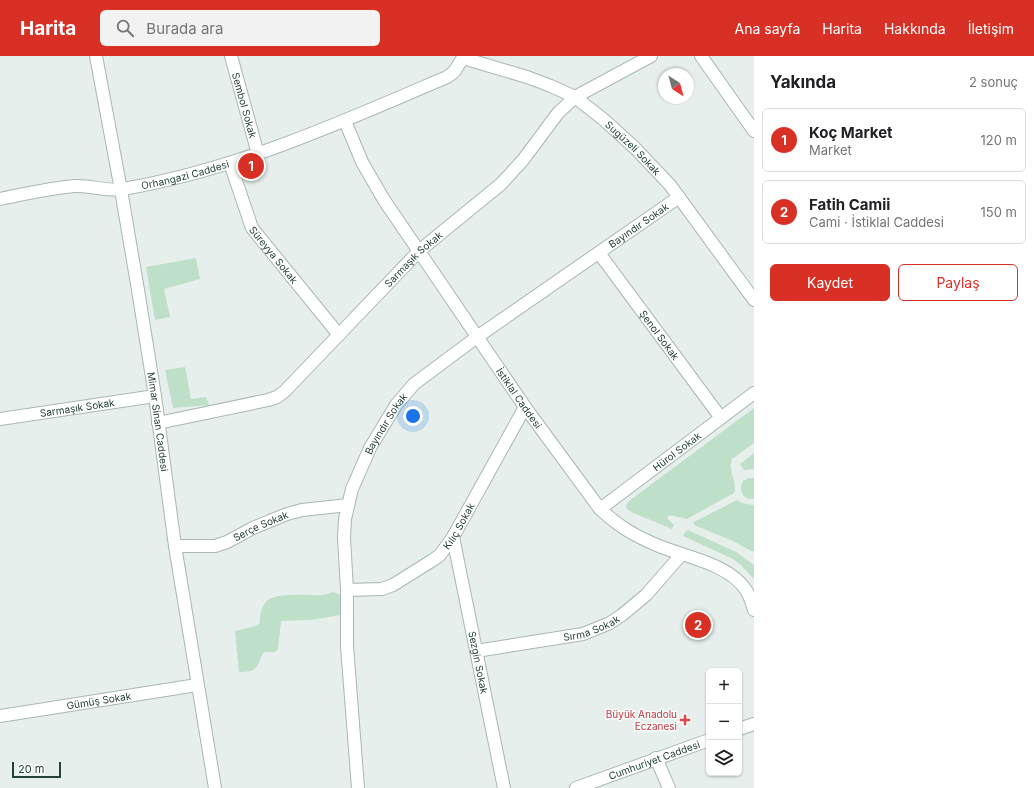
<!DOCTYPE html>
<html lang="tr">
<meta charset="utf-8">
<style>
:root{--surface:#fff;--page:#f2f2f2;--text:#202124;--muted:#757577;--line:#e0e0e0;--accent:#d93025}
body{margin:0;font-family:Inter,sans-serif;background:var(--page);color:var(--text)}
.controls{position:absolute;right:12px;bottom:12px;display:grid;overflow:hidden;border-radius:6px;box-shadow:0 1px 3px #0004}
.controls button{width:36px;height:36px;display:grid;place-items:center;padding:0;border:0;border-bottom:1px solid var(--line);background:var(--surface);color:var(--text);font:20px sans-serif}
.compass{position:absolute;left:658px;top:12px;width:36px;height:36px;border-radius:50%;background:var(--surface);box-shadow:0 1px 3px #0004;rotate:144deg}
.scale{position:absolute;left:12px;bottom:10px;width:49px;box-sizing:border-box;padding-left:4px;border:2px solid #24423a;border-top:0;font-size:11px;line-height:14px;white-space:nowrap;color:#24423a;-webkit-text-stroke:3px #f7fbf9;paint-order:stroke}
.you{position:absolute;left:413px;top:360px;width:14px;height:14px;margin:-10px;border:3px solid #fff;border-radius:50%;background:#1a73e8;box-shadow:0 0 0 6px #1a73e833}
.badge{display:grid;place-items:center;width:26px;height:26px;border-radius:50%;background:var(--accent);color:#fff;font-size:13px;font-weight:700}
.pin{position:absolute;translate:-50% -50%;border:2px solid #fff;box-shadow:0 1px 4px #0006}
.list{margin:0;padding:0;list-style:none}
h2{display:flex;justify-content:space-between;align-items:center;height:52px;margin:0;padding:0 16px;font-size:17px}
h2 small{font-size:13px;font-weight:400;color:var(--muted)}
.list li{display:grid;grid-template-columns:26px 1fr auto;gap:12px;align-items:center;box-sizing:border-box;height:64px;margin:0 8px 8px;padding:0 8px;border:1px solid var(--line);border-radius:6px}
.list b{display:block;font-size:15px;white-space:nowrap}
.list p{margin:0;font-size:13px;white-space:nowrap;color:var(--muted)}
.list em{font-size:13px;font-style:normal;color:var(--muted)}
.actions{display:flex;gap:8px;padding:12px 16px}
.actions a{flex:1;padding:9px 0;border:1px solid var(--accent);border-radius:6px;text-align:center;font-size:14px;color:var(--accent)}
.actions .main{background:var(--accent);color:#fff}
.icon{flex:none;width:22px;height:22px;fill:none;stroke:currentColor;stroke-width:2;stroke-linecap:round;stroke-linejoin:round}
.map{position:relative;flex:none;width:754px;height:732px;overflow:hidden}
header{display:flex;align-items:center;gap:24px;box-sizing:border-box;height:56px;padding:0 20px;background:var(--accent);color:#fff}
header strong{font-size:19px}
nav{display:flex;gap:22px;margin-inline-start:auto;font-size:14px}
.search{width:280px;height:36px;background:var(--page);display:flex;align-items:center;gap:10px;box-sizing:border-box;padding:0 14px;border-radius:6px;color:var(--muted);font-size:15px}
main{display:flex}
aside{flex:1;background:var(--surface)}
.map>svg:first-child{display:block}
.green{fill:#bfe0c8}
.lines{fill:none;stroke-linecap:round;stroke-linejoin:round}
.minor-casing{stroke:#a8b8b2;stroke-width:14}
.minor{stroke:#fff;stroke-width:12}
.health-dot{fill:#e0444e;stroke:#f7fbf9;stroke-width:1.5}
.labels{text-anchor:middle;stroke-width:3;stroke-linejoin:round;paint-order:stroke}
.street-label{font-size:10px;fill:#24423a;stroke:#f7fbf9}
.health-label{font-size:10px;fill:#be3a42;stroke:#f7fbf9;text-anchor:end}
</style>
<header>
<strong>Harita</strong>
<div class="search"><svg class="icon" aria-label="search" viewBox="0 0 24 24"><circle cx="10" cy="10" r="6"/><path d="M15 15l6 6"/></svg>Burada ara</div>
<nav><a>Ana sayfa</a><a>Harita</a><a>Hakkında</a><a>İletişim</a></nav>
</header>
<main>
<div class="map">
<svg width="754" height="732" viewBox="0 0 754 732">
<rect width="100%" height="100%" fill="#e6efeb"/>
<g class="green">
<polygon points="196,202 200,223 164,233 170,261 155,264 146,211"/>
<polygon points="185,311 191,343 206,341 209,349 173,352 165,314"/>
<path d="M754,352V387L732,403C727,415 738,425 734,437L687,463L669,459L667,462L674,469L672,473L631,456L627,453L626,449L629,445Z"/>
<polygon points="754,397 754,413 744,414 740,408"/>
<path d="M749,422H754V443C743,444 738,435 743,425Z"/>
<polygon points="737,444 742,447 754,449 754,495 751,495 733,485 694,469 694,466"/>
<polygon points="688,474 736,496 754,509 754,523 741,509 733,503 683,480 685,476"/>
<path d="M333,536L340,539L342,554L340,559L311,564L281,565L278,593L275,596H264C255,612 259,616 239,616L235,575L256,570L260,567C259,561 262,548 268,544C280,536 306,540 321,539C325,539 329,537 333,536Z"/>
</g>
<g class="lines">
<defs>
<g id="minor">
<path id="s1" d="M96,0L121,134L138,234L155,340L175,490L215,732"/>
<path id="s2" d="M231,0L258,98"/>
<polyline points="701,0 754,75"/>
<path id="s3" d="M463,2L527,21L551,30L575,41L603,63L635,92L670,129L754,244"/>
<path id="s4" d="M345,65L362,106L384,144L525,351L600,453C619,471 635,480 659,490C686,501 729,508 746,534C750,540 752,547 754,554"/>
<path id="s5" d="M230,107L252,172L339,279"/>
<path id="s6" d="M0,143C25,138 50,132 75,130C90,129 108,136 123,133C236,114 342,66 447,21L454,16L464,0"/>
<path id="s7" d="M599,197L721,362"/>
<path id="s8" d="M0,363L155,340"/>
<path id="s9" d="M158,367L268,344L277,341L285,335L419,195L501,128L523,104L558,57L575,41L651,0"/>
<path id="s10" d="M600,453L754,337"/>
<path id="s11" d="M453,481L504,732"/>
<path id="s12" d="M175,490H215L227,486L253,472L287,458L302,454L348,449"/>
<path id="s13" d="M347,534L382,533L393,529L433,504L440,499L453,481L525,351"/>
<path id="s14" d="M476,595L583,578L610,567L622,559L646,539L681,499"/>
<path id="s15" d="M0,660L197,629"/>
<polyline points="739,673 754,668"/>
<polyline points="656,702 669,732"/>
<path id="s16" d="M358,732L347,590V534L344,482L345,463L352,433L370,392L396,349L414,328L477,281L679,141"/>
<path id="s17" d="M576,732L709,684"/>
</g>
</defs>
<use href="#minor" class="minor-casing"/>
<use href="#minor" class="minor"/>
</g>
<path class="health-dot" d="M683 658h4v4h4v4h-4v4h-4v-4h-4v-4h4z"/>
<g class="labels">
<g class="street-label">
<text dy="4" stroke="none"><textPath href="#s2" startOffset="51">Sembol Sokak</textPath></text>
<text dy="4" stroke="none"><textPath href="#s3" startOffset="196">Sugüzeli Sokak</textPath></text>
<text dy="4" stroke="none"><textPath href="#s6" startOffset="188">Orhangazi Caddesi</textPath></text>
<text dy="4" stroke="none"><textPath href="#s16" startOffset="698">Bayındır Sokak</textPath></text>
<text dy="4" stroke="none"><textPath href="#s5" startOffset="103">Süreyya Sokak</textPath></text>
<text dy="4" stroke="none"><textPath href="#s9" startOffset="316">Sarmaşık Sokak</textPath></text>
<text dy="4" stroke="none"><textPath href="#s7" startOffset="102">Şenol Sokak</textPath></text>
<text dy="4" stroke="none"><textPath href="#s4" startOffset="328">İstiklal Caddesi</textPath></text>
<text dy="4" stroke="none"><textPath href="#s8" startOffset="78">Sarmaşık Sokak</textPath></text>
<text dy="4" stroke="none"><textPath href="#s1" startOffset="371">Mimar Sinan Caddesi</textPath></text>
<text dy="4" stroke="none"><textPath href="#s16" startOffset="374">Bayındır Sokak</textPath></text>
<text dy="4" stroke="none"><textPath href="#s10" startOffset="96">Hürol Sokak</textPath></text>
<text dy="4" stroke="none"><textPath href="#s13" startOffset="137">Kılıç Sokak</textPath></text>
<text dy="4" stroke="none"><textPath href="#s12" startOffset="90">Serçe Sokak</textPath></text>
<text dy="4" stroke="none"><textPath href="#s14" startOffset="118">Sırma Sokak</textPath></text>
<text dy="4" stroke="none"><textPath href="#s11" startOffset="128">Sezgin Sokak</textPath></text>
<text dy="4" stroke="none"><textPath href="#s15" startOffset="100">Gümüş Sokak</textPath></text>
<text dy="4" stroke="none"><textPath href="#s17" startOffset="83">Cumhuriyet Caddesi</textPath></text>
</g>
<g class="health-label">
<text x="677" y="662">Büyük Anadolu<tspan x="677" dy="12">Eczanesi</tspan></text>
</g>
</g>
</svg>
<div class="controls">
<button>+</button>
<button>−</button>
<button><svg class="icon" aria-label="layers" viewBox="0 0 24 24"><path d="M12 4l9 5-9 5-9-5zM3 14l9 5 9-5"/></svg></button>
</div>
<svg class="compass" viewBox="-18 -18 36 36"><path d="M0-13l5 13h-10z" fill="#e53935"/><path d="M0 13l5-13h-10z" fill="#757577"/></svg>
<div class="scale">20 m</div>
<div class="you"></div>
<div class="pin badge" style="left:251px;top:110px">1</div>
<div class="pin badge" style="left:698px;top:569px">2</div>
</div>
<aside>
<h2>Yakında<small>2 sonuç</small></h2>
<ul class="list">
<li><span class="badge">1</span><div><b>Koç Market</b><p>Market</p></div><em>120 m</em></li>
<li><span class="badge">2</span><div><b>Fatih Camii</b><p>Cami · İstiklal Caddesi</p></div><em>150 m</em></li>
</ul>
<div class="actions"><a class="main">Kaydet</a><a>Paylaş</a></div>
</aside>
</main>
